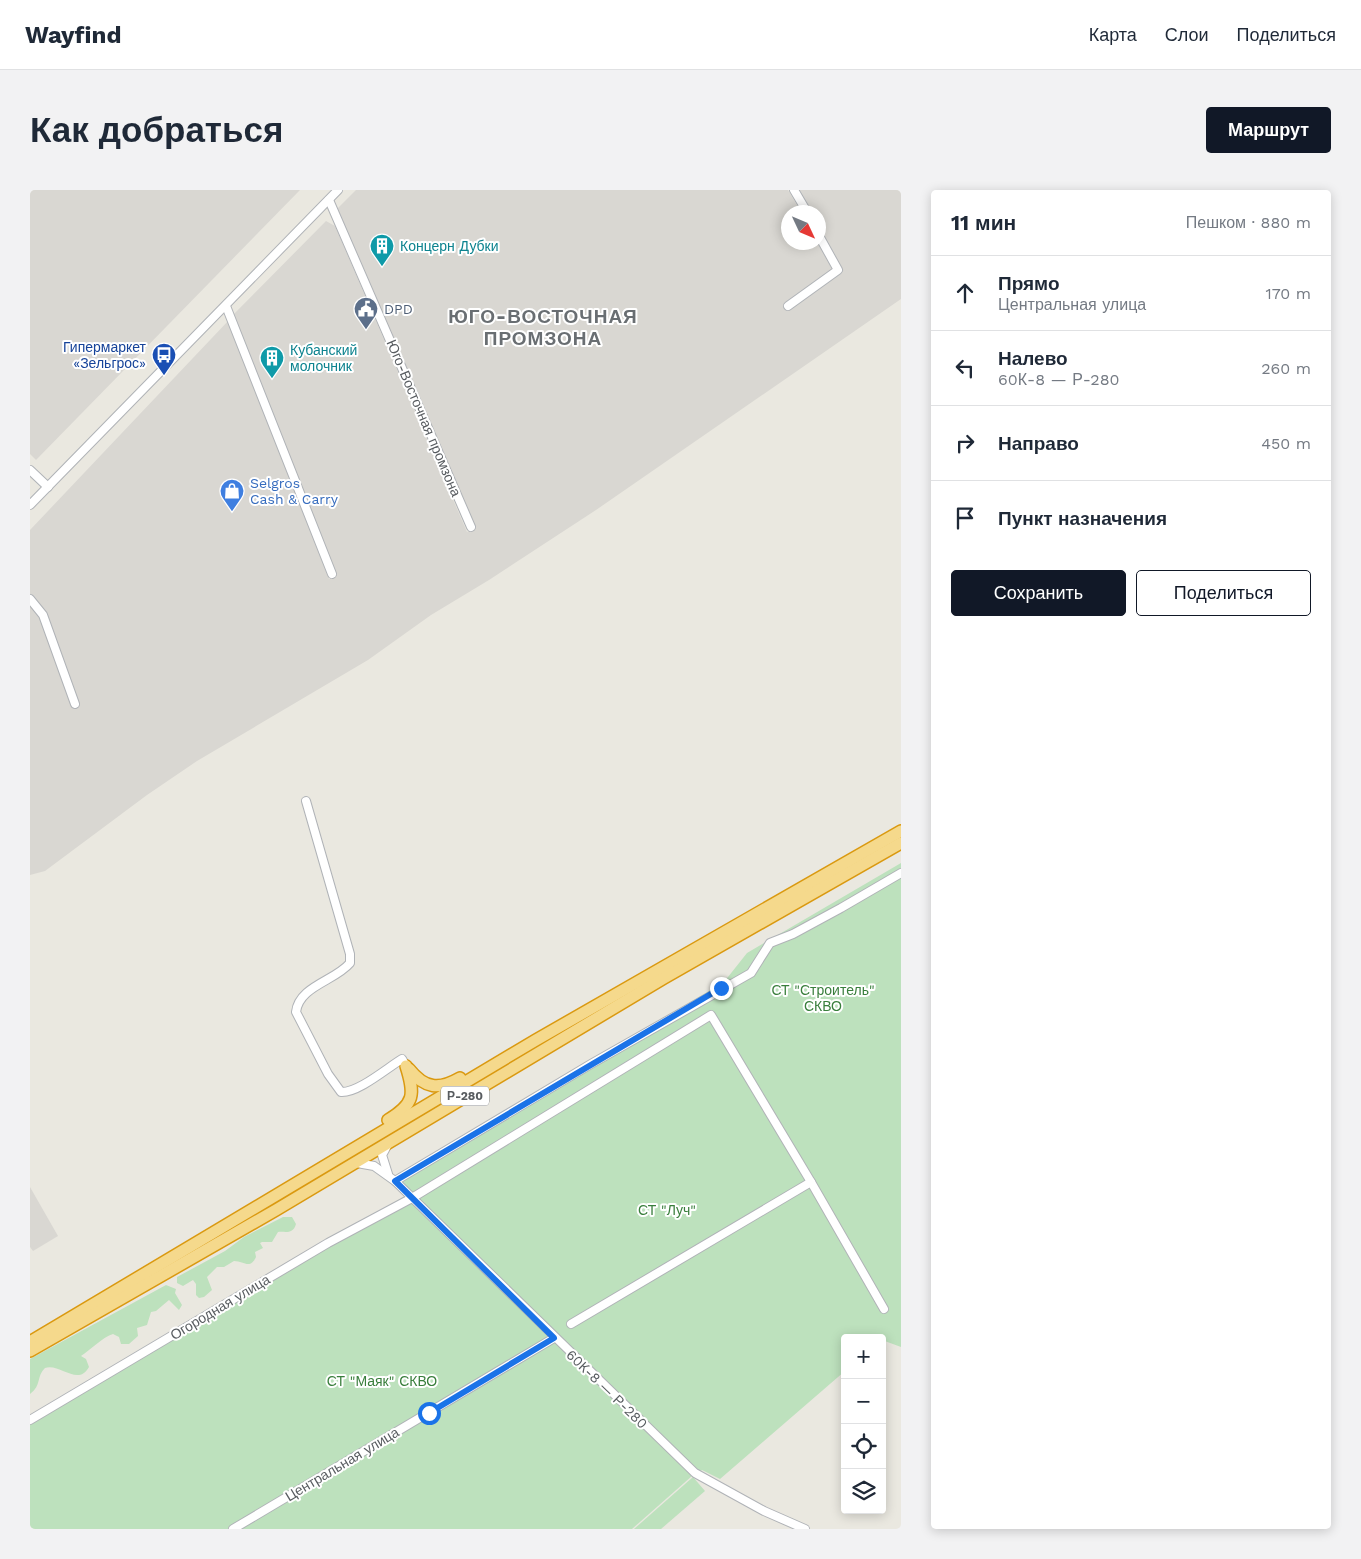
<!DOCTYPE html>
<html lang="ru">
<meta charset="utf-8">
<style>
:root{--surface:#fff;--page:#f2f2f3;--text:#1f2937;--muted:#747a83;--line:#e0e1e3;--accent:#111827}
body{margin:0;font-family:"Work Sans",sans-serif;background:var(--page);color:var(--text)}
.controls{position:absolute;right:15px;bottom:15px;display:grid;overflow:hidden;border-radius:5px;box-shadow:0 2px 12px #0003}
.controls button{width:45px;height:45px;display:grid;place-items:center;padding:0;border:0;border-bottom:1px solid var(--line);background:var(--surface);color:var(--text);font:25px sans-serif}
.compass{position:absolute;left:751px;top:15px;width:45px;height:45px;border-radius:50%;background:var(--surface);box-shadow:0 2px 12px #0003;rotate:134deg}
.stop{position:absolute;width:15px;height:15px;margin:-11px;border:4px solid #1a73e8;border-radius:50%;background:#fff}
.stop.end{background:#1a73e8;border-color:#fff;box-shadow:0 1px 5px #0008}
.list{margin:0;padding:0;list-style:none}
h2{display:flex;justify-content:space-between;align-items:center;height:65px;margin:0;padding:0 20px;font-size:21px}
h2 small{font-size:16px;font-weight:400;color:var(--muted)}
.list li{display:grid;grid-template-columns:32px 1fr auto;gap:15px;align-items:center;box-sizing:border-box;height:75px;padding:0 20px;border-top:1px solid var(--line)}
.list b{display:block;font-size:19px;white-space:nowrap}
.list p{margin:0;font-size:16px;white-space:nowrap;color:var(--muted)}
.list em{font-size:16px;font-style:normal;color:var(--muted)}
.actions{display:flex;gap:10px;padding:15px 20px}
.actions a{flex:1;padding:11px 0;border:1px solid var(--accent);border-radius:5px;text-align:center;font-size:18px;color:var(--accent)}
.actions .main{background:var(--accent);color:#fff}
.icon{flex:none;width:28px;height:28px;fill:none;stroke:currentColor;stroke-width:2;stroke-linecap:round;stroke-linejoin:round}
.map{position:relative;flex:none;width:871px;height:1339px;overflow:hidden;border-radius:5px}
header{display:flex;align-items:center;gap:30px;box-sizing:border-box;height:70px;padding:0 25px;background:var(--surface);border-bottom:1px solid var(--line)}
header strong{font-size:24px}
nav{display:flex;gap:28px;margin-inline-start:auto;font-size:18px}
.intro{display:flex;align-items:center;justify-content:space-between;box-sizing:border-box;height:120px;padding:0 30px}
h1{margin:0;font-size:35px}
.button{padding:12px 22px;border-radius:5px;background:var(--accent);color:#fff;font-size:18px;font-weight:700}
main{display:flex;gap:30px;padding:0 30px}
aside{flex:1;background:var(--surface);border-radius:5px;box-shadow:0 2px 12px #0003}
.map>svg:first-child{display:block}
.industrial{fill:#d9d7d2}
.green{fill:#bde1bd}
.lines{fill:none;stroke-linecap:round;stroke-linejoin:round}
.minor-casing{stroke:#b0b3b7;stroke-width:10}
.highway-casing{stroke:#da9910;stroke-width:14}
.minor{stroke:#fff;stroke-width:8}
.highway{stroke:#f5d98c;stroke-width:11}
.route{stroke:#1a73e8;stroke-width:6}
.labels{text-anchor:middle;stroke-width:4;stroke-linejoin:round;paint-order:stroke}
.shield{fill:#fff;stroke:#8a8d90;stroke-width:1}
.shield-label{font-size:12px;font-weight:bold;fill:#585c60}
.culture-label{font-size:14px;fill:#0d838f;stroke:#fff;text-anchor:start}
.service-label{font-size:14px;fill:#4e5e75;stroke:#fff;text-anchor:start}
.transit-label{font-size:14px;fill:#164399;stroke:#fff;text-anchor:end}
.street-label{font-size:14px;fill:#585c60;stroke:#fff}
.shop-label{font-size:14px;fill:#366cbe;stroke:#fff;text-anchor:start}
.park-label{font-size:14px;fill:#397e3c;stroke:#fff}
.district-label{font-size:19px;font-weight:bold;letter-spacing:1px;fill:#696e72;stroke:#fff}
</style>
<header>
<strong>Wayfind</strong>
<nav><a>Карта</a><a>Слои</a><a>Поделиться</a></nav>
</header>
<div class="intro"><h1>Как добраться</h1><a class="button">Маршрут</a></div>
<main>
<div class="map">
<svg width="871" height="1339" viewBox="0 0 871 1339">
<rect width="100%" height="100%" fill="#eae8e0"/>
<g class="industrial">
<polygon points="0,0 270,0 6,270 0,264"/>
<polygon points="326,0 758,0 771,22 758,22 758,52 788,53 802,79 800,83 756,112 759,119 813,82 789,37 788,22 780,22 768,0 871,0 871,109 566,320 459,390 401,425 338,470 167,571 117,605 15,681 0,685 0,340 199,130 299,389 305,387 202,126 296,31 305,36 437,342 445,337 307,19"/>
<polygon points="0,997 28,1046 3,1061 0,1057"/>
</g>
<g class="green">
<polygon points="871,673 871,1157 852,1150 852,1148 815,1148 815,1181 690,1289 672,1280 669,1282 366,988 694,792 717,763"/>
<polygon points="375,1006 662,1286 602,1339 0,1339 0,1228"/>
<path d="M253,1027H262L266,1034C263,1045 255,1041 248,1042L242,1052H232L230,1053L233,1058L225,1062L226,1067C220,1080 214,1071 204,1071L194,1077H187L177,1087L182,1100L174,1107L169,1108L166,1105V1094L163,1090L153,1096L147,1093V1087L195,1061L214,1047Z"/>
<path d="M136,1095L146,1099L145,1103L152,1115L149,1120L139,1110L126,1121L121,1122L117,1135L107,1138L108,1146L99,1154H91L89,1147L83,1144C73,1147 60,1160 51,1166L56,1169L59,1177C48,1197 30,1173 15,1178C6,1187 12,1195 0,1204V1169Z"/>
<polygon points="663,1287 675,1301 631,1339 604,1339"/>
</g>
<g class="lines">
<defs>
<g id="minor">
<polyline points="764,0 777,22"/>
<polyline points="299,10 441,337"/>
<polyline points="196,116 302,384"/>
<polyline points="758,116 808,80 788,44"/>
<polyline points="0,280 18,297"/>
<polyline points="0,315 308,0"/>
<polyline points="0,409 13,425 45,514"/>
<path d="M276,611L320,764V773C305,791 269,796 266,822L298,884L311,902C328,903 357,878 372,869L376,876"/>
<polyline points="327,973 344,976 365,991 665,1283 734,1321 775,1339"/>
<polyline points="358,984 352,965 358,954"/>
<polyline points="365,991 561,874 721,783 740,753 763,744 811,718 871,683"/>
<polyline points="541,1134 781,992"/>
<polyline points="0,1230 298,1053 382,1008 681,825 781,992 854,1119"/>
<polyline points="203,1339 524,1148"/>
</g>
<g id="highway">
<path d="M379,879C395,899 409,900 430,888"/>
<path d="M358,930C385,914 385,904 376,876"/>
<polyline points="0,1152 506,850 871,641"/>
<polyline points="0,1161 246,1020 634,788 871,653"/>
</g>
</defs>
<use href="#minor" class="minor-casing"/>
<use href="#highway" class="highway-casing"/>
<use href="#minor" class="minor"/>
<use href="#highway" class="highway"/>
</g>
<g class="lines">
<polyline class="route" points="399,1223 524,1148 365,991 691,798"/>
</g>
<defs>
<symbol id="building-pin" viewBox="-11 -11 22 30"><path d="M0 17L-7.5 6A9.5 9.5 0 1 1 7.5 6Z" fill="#0f9aa8" stroke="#fff"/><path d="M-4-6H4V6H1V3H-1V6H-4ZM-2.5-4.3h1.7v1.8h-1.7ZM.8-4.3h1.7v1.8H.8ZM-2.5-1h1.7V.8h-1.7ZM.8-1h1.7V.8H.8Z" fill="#fff"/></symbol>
<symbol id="civic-pin" viewBox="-11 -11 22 30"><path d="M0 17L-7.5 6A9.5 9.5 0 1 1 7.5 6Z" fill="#5c6f8a" stroke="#fff"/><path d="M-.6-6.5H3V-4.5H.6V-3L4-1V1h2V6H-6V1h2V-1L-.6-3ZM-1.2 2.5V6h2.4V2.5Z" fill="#fff"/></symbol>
<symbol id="bus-pin" viewBox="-11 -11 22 30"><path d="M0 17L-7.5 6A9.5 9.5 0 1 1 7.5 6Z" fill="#1a4fb4" stroke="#fff"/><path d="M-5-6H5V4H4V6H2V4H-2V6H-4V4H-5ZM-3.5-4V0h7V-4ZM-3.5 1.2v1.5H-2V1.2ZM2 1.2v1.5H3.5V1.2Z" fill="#fff"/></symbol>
<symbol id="shop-pin" viewBox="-11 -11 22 30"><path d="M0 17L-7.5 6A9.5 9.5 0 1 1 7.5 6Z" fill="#3f7fe0" stroke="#fff"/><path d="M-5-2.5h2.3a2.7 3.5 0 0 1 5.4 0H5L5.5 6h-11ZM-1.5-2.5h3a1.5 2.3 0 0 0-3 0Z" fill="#fff"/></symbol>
</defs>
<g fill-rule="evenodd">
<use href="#building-pin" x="338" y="42" width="28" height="38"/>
<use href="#civic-pin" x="322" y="105" width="28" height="38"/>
<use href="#bus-pin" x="120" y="151" width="28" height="38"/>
<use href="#building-pin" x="228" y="154" width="28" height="38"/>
<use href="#shop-pin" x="188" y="287" width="28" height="38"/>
</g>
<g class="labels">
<rect class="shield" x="411" y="896.5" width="48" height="19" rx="4"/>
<g class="shield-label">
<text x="435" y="910">Р-280</text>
</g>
<g class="culture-label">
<text x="370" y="61">Концерн Дубки</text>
<text x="260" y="165">Кубанский<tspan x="260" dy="16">молочник</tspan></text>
</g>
<g class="service-label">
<text x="354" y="124">DPD</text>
</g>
<g class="transit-label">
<text x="116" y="162">Гипермаркет<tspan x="116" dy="16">«Зельгрос»</tspan></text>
</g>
<g class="street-label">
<text transform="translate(394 228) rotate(67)" y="5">Юго-Восточная промзона</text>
<text transform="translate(190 1117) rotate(-31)" y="5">Огородная улица</text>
<text transform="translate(577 1199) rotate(44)" y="5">60К-8 — Р-280</text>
<text transform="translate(312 1274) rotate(-31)" y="5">Центральная улица</text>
</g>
<g class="shop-label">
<text x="220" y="298">Selgros<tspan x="220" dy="16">Cash &amp; Carry</tspan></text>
</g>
<g class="park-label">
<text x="793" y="805">СТ "Строитель"<tspan x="793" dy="16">СКВО</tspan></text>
<text x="637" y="1025">СТ "Луч"</text>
<text x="352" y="1196">СТ "Маяк" СКВО</text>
</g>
<g class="district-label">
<text x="513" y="133">ЮГО-ВОСТОЧНАЯ<tspan x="513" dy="22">ПРОМЗОНА</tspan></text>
</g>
</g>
</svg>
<div class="controls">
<button>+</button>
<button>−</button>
<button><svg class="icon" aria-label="locate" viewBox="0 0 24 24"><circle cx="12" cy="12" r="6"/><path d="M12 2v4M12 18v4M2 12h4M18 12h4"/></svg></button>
<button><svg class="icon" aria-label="layers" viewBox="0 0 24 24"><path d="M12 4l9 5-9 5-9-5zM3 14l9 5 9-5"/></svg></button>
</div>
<svg class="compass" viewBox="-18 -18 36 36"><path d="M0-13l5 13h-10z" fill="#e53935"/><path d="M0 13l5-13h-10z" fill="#747a83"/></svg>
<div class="stop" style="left:399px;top:1223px"></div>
<div class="stop end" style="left:691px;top:798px"></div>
</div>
<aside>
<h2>11 мин<small>Пешком · 880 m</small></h2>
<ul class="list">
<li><svg class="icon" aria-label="ahead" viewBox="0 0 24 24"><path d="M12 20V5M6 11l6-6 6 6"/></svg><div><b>Прямо</b><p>Центральная улица</p></div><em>170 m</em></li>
<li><svg class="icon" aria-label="left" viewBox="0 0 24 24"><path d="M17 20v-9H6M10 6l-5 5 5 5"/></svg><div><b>Налево</b><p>60К-8 — Р-280</p></div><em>260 m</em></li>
<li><svg class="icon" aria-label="right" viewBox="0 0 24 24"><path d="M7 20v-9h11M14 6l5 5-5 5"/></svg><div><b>Направо</b></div><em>450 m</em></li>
<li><svg class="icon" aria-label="arrive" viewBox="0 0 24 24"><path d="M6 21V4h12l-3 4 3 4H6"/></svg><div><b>Пункт назначения</b></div></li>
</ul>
<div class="actions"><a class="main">Сохранить</a><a>Поделиться</a></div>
</aside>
</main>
